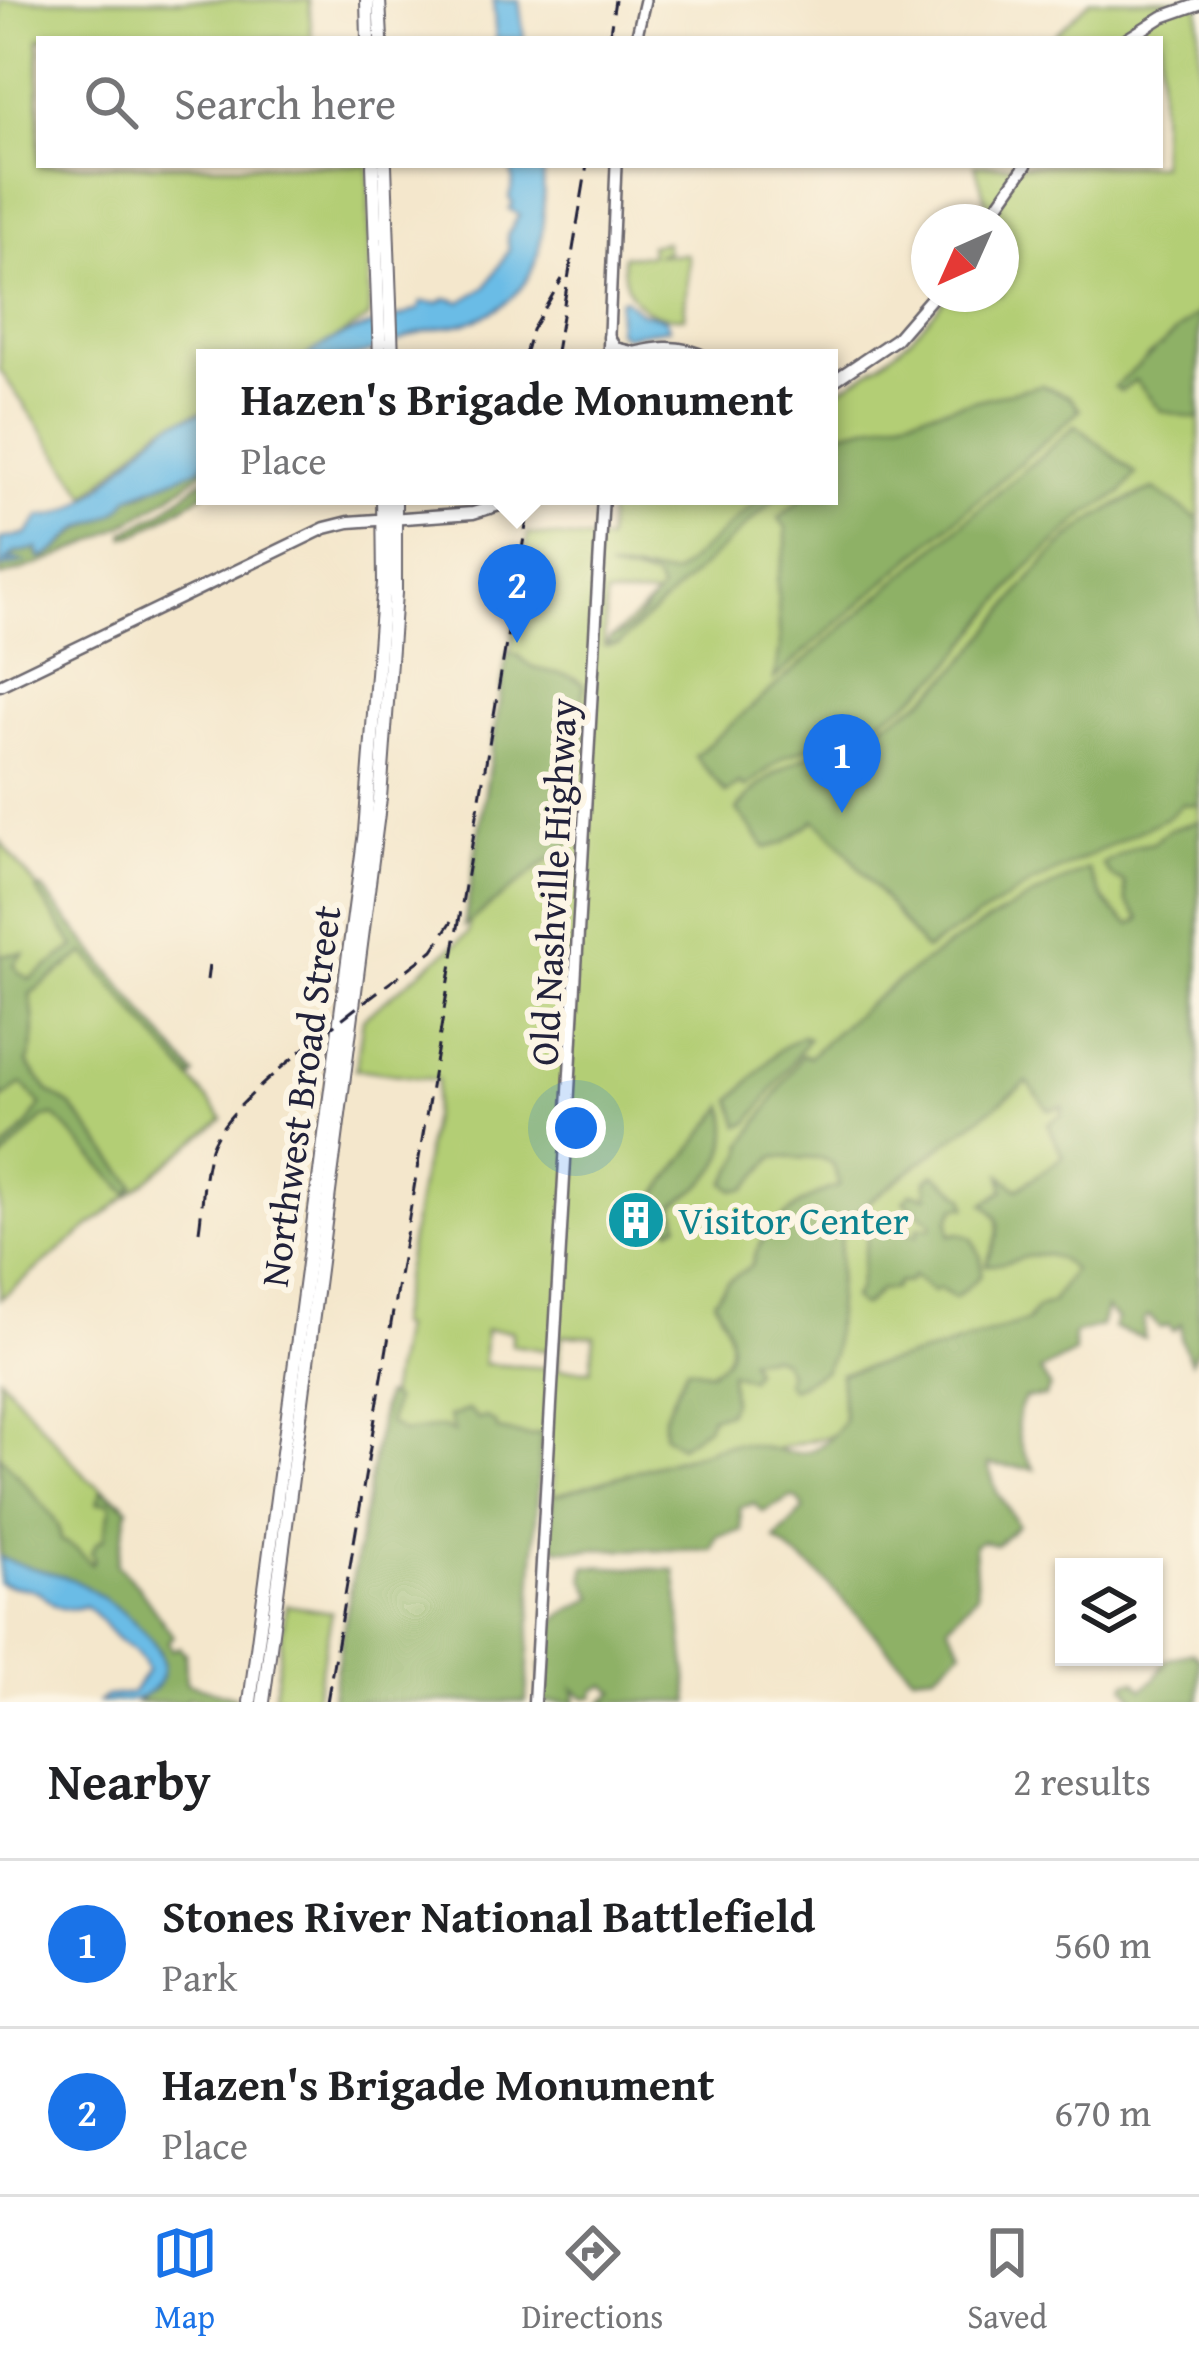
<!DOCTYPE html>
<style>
:root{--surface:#fff;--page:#f6f6f6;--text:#202124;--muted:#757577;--line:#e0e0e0;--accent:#1a73e8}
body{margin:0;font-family:"Gentium Book Plus",serif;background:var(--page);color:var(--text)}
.controls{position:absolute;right:36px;bottom:36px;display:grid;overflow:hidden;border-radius:0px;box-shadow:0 3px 9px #0004}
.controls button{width:108px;height:108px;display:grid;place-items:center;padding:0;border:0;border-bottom:3px solid var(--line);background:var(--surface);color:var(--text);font:60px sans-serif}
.compass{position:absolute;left:911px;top:204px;width:108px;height:108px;border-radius:50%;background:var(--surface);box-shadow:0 3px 9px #0004;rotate:225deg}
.you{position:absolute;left:576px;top:1128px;width:42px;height:42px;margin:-30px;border:9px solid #fff;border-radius:50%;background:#1a73e8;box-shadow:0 0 0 18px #1a73e833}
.badge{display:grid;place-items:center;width:78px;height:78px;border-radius:50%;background:var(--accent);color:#fff;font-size:39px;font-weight:700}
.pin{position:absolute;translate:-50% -99px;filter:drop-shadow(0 3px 6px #0008)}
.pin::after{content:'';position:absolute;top:63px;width:42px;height:36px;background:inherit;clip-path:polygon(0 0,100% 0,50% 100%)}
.popup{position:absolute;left:196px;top:349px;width:642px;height:156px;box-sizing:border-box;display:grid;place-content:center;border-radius:0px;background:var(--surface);filter:drop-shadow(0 3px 9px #0005);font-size:39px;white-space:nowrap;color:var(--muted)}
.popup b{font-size:45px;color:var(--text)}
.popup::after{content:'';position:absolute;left:50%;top:100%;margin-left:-24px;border:24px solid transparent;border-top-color:var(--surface)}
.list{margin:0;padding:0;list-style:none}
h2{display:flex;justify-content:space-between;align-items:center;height:156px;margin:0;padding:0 48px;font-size:51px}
h2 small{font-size:39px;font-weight:400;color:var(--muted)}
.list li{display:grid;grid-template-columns:78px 1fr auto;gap:36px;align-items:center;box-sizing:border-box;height:168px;padding:0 48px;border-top:3px solid var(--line)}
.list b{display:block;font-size:45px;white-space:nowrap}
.list p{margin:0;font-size:39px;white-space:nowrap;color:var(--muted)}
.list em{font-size:39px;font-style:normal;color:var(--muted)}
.icon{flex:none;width:66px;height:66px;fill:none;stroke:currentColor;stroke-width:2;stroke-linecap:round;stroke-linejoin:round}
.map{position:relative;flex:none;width:1199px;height:1702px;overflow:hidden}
.search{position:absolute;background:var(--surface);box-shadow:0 3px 9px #0004;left:36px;right:36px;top:36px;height:132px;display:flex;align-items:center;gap:30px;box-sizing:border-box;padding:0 42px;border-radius:0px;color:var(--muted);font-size:45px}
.sheet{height:492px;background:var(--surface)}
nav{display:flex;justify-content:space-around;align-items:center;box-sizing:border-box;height:168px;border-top:3px solid var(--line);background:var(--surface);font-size:33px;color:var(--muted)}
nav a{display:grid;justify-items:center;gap:6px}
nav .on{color:var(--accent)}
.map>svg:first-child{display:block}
.green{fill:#b3ce74;stroke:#6a7858;stroke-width:3;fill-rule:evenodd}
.forest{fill:#8eb166;stroke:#586a50;stroke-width:3}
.water{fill:#6bbce6;stroke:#466f90;stroke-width:3}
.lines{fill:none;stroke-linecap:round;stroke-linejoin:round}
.tertiary-casing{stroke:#6c676e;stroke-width:14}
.secondary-casing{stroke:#6c676e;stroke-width:15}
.primary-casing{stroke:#6c676e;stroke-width:16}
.tertiary{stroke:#fff;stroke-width:9}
.secondary{stroke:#fff;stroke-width:10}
.primary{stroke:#fff;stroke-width:12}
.rail{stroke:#22223b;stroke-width:3;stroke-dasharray:18 9;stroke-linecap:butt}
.labels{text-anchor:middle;stroke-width:12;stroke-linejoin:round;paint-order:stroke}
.street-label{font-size:39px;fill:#22223b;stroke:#fcf5e5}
.culture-label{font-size:39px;fill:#0d838f;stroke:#fcf5e5;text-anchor:start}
</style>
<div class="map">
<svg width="1199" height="1702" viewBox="0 0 1199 1702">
<rect width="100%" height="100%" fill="#fcf5e5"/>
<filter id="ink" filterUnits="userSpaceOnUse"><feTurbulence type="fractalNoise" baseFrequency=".00833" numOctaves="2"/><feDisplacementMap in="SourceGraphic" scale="24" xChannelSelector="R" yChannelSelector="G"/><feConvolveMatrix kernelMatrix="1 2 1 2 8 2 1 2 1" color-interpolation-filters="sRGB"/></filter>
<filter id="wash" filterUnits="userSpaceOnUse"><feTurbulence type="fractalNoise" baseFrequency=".004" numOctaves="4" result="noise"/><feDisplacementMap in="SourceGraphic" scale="48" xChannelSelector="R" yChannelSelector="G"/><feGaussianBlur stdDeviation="2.7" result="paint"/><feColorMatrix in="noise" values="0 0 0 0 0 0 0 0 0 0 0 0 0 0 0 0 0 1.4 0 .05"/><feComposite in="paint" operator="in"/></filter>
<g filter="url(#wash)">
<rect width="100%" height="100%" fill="#f4e7cc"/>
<g class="green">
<polygon points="0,0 309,0 312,39 39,39 39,165 369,165 369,318 303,358 205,358 205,410 160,428 87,496 0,370"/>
<path d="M1091,0H1199V1096L1158,1217L1036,1322L875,1425L553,1503V1470L378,1459L401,1327L396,1325L438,1080L356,1069L363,1018L468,934L528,534L607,541L610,496H829V395C878,369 916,339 948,294H1001V222H992L975,165H1160V39H1050ZM606,596H658L604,645ZM485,1330L512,1331V1345L549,1351V1368L484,1364ZM562,1335L594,1336L591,1370L558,1369Z"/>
<path d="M665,242L667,251L656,255L686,254L689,259L684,317C643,319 621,296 623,256L651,255L650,245Z"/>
<polygon points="0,841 223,1119 0,1299"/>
<polygon points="0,1377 88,1479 124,1503 96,1593 0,1554"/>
<polygon points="286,1605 332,1612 315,1698 274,1696"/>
</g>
<g class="forest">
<polygon points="1199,312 1199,419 1161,411 1135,380 1121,391 1114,387"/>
<polygon points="1041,385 1070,397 1080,410 774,679 780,648 777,581 786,545 786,528 779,518 805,496 829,496 829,476 841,466 829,454 829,435"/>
<polygon points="1076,425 1136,474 1121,493 1087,513 1026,569 946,670 906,704 878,720 784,757 745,788 740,783 726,793 695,756"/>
<path d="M205,459V470C143,519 76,556 0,577V568L21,562L3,563L15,553L37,547L38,556L45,558C58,551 66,541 78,532C95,519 118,519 128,497L142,494Z"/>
<polygon points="205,478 205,493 141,532 125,537 124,533 162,512"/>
<path d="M1154,489L1199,520V805L1183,804L1170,816L1031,884L925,950L838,841L815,820L784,843L766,848L737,810C784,745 866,746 925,698C1015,626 1032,532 1154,489Z"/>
<path d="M763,496H778L619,644L607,646L610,638C636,631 645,608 661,591L655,578L607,570L674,575Z"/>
<path d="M507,653L518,655C535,678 567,667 584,685L576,832L570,843L464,926Z"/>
<path d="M1199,821V1346L1191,1362L1181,1340V1324L1173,1331L1169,1325L1160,1328L1149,1316L1144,1319V1338L1113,1328L1117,1319L1106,1309L1101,1326L1074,1334V1353L1040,1371L1050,1387L1045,1397L1025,1398C1010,1422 1019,1447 1034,1469L988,1464L996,1490L1018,1525L996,1545L982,1541L974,1545L977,1594L948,1625L962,1649L935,1673L913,1675L815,1570L775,1540L804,1509L800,1501L792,1497L763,1512L754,1504L740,1507L742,1531L717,1536L712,1550L559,1549L550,1541L552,1496L705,1451C763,1424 800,1488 844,1420L840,1374L937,1350L1027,1321L1037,1308L1052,1302L1073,1270C1040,1238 1022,1265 986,1265C994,1241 1011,1224 984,1204L1004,1190L1001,1175L1018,1189L1063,1157L1048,1124L1062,1114L1063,1107L1049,1110L1027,1082L846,1219L841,1240L833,1355L824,1371L791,1389L785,1382L788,1373L782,1360L772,1356L749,1359L754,1370L749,1379L730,1372L732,1402L727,1413L711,1416L707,1427L680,1446L664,1435V1416L687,1367L709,1372C742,1358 729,1326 714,1300L727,1282L752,1265C760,1228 805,1195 839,1186L833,1164L823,1159L774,1157L746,1189L734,1190L725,1183L743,1154L744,1144L802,1055L809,1057C890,978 986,916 1088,869C1098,893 1109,911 1131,925L1140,919L1126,901L1124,882L1112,877L1102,864L1136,846L1153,843L1169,830Z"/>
<path d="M42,888L195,1075L191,1079L85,953L30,994C34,1015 37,1043 27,1063L49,1092L71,1106L134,1185L128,1194L55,1116L43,1118L0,1162V1154L27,1126L41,1105L22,1084L0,1100V955L24,953L14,964L19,973L30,979L75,947L36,890Z"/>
<polygon points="802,1036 809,1038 749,1123 740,1126 732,1100 780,1049"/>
<path d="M725,1106C736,1155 715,1179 675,1204L679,1224L670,1229L656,1195Z"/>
<polygon points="935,1174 965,1197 967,1207 956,1207 949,1219 950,1235 959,1233 972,1238 981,1257 981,1275 955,1298 938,1288 933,1292 913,1276 908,1282 897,1283 894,1289 880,1290 864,1306 859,1305 852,1298 858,1290 868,1232 880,1223 917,1236 918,1227 931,1228 932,1223 904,1201 910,1193 927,1196 926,1180"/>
<polygon points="388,1395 394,1401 389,1423 403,1432 443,1427 454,1432 449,1417 468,1410 479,1420 485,1417 495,1423 498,1430 529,1436 541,1433 526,1702 331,1702 384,1396"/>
<path d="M0,1455L50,1513L59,1527L61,1540L77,1549L91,1564L94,1559L91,1552L98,1541L103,1540L111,1507L109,1502L97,1503L102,1490L128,1508L117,1565L137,1585L173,1636L168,1641L172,1650L179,1647L185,1653L186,1683L236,1697L234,1702L187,1698L184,1702H137C149,1692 162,1683 163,1666C166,1637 89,1586 63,1577C42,1570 20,1567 0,1557Z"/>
<path d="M585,1566L675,1570L690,1702H602L615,1692L606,1685L594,1691V1697L585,1698L574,1689L576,1702H540L541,1663L549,1658C550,1609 558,1620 594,1597L584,1579Z"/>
<polygon points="1192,1652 1199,1659 1199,1702 1128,1702 1134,1698 1125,1686 1127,1682 1135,1681 1143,1689 1155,1679 1166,1660"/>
</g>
<g class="water">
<polygon points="493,0 519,0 524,39 496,39"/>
<path d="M511,165H548L543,170C545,236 545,295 472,321C452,328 430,327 410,336C363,358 357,358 304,358C342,329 377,327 419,309L421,302L438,303L447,298L461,302L486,287L509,250L507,235L519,215L509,209L513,203L509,198L513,182Z"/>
<polygon points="623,298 640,312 666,319 669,328 624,336 617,330 619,301"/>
<path d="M205,412V459L200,468L129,497C119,518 97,519 80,529C65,539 59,552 40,558L38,548L15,553L4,563L15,559L23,562L0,568V539L27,534L40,516C86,520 129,453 161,430C173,421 191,416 205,412Z"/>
<path d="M0,1557C25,1570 57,1570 81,1584C108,1600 172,1642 162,1675C154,1702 123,1702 99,1702L104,1697L131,1693L147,1672C142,1651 127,1649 114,1635C103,1624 99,1615 85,1606C50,1617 49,1593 30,1589C20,1587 11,1587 0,1583Z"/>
</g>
</g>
<g filter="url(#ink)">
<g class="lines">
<defs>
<g id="tertiary">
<polyline points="636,39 645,0"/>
<polyline points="608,358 616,165"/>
</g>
<g id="secondary">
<polyline points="1127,39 1162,17 1199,4"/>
<polyline points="986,222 1026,165"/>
<polyline points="609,337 615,348 632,352"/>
<path d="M613,358C647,350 674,340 707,358"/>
<polyline points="829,384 896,339 935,294"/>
<polyline points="0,685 325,528 349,522 473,513 529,496"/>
<polyline points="534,1702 603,496"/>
</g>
<g id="primary">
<polyline points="367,0 368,39"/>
<polyline points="379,0 381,39"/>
<polyline points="373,165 380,358"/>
<polyline points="385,165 392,358"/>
<polyline points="250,1702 365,832 384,582 383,496"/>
<polyline points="263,1702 380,798 395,593 395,496"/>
</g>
</defs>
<use href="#tertiary" class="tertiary-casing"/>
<use href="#secondary" class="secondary-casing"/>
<use href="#primary" class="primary-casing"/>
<use href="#tertiary" class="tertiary"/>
<use href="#secondary" class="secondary"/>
<use href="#primary" class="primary"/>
<g class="rail">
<polyline points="609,39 615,0"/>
<polyline points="524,358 532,330 562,279"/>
<polyline points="555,358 587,165"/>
<polyline points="207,980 209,965"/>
<path d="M199,1231C203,1204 203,1174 211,1148C226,1097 385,988 433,950L452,921"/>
<polyline points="327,1702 531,496"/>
</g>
</g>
</g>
<defs>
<symbol id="building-disc" viewBox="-11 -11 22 22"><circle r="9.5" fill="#0f9aa8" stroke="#fcf5e5"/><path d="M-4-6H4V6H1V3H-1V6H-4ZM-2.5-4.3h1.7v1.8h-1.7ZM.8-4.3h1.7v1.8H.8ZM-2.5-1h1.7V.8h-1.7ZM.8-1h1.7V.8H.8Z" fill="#fff"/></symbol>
</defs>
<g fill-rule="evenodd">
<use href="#building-disc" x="603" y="1187" width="66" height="66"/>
</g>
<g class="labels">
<g class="street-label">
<text transform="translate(553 882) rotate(-87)" y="14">Old Nashville Highway</text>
<text transform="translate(300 1096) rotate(-82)" y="14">Northwest Broad Street</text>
</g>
<g class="culture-label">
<text x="678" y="1234">Visitor Center</text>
</g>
</g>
</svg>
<div class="controls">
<button><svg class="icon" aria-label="layers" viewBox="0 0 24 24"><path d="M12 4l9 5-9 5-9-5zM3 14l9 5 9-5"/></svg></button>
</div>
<svg class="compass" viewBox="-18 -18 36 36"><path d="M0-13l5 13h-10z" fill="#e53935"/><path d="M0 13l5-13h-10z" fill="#757577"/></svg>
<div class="you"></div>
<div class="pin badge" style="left:842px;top:813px">1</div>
<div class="pin badge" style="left:517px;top:643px">2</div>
<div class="popup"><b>Hazen's Brigade Monument</b>Place</div>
<div class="search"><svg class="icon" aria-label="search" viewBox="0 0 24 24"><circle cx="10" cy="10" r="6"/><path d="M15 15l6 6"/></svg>Search here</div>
</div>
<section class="sheet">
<h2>Nearby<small>2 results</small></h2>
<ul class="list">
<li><span class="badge">1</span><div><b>Stones River National Battlefield</b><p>Park</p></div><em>560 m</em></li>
<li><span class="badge">2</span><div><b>Hazen's Brigade Monument</b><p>Place</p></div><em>670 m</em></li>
</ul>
</section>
<nav>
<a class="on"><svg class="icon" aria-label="map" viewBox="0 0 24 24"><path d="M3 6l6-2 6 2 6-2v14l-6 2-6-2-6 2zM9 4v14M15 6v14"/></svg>Map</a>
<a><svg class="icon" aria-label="directions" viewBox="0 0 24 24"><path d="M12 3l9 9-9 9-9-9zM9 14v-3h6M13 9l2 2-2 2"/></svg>Directions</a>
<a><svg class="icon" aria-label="saved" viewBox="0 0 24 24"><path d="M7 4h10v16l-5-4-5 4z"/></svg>Saved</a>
</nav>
